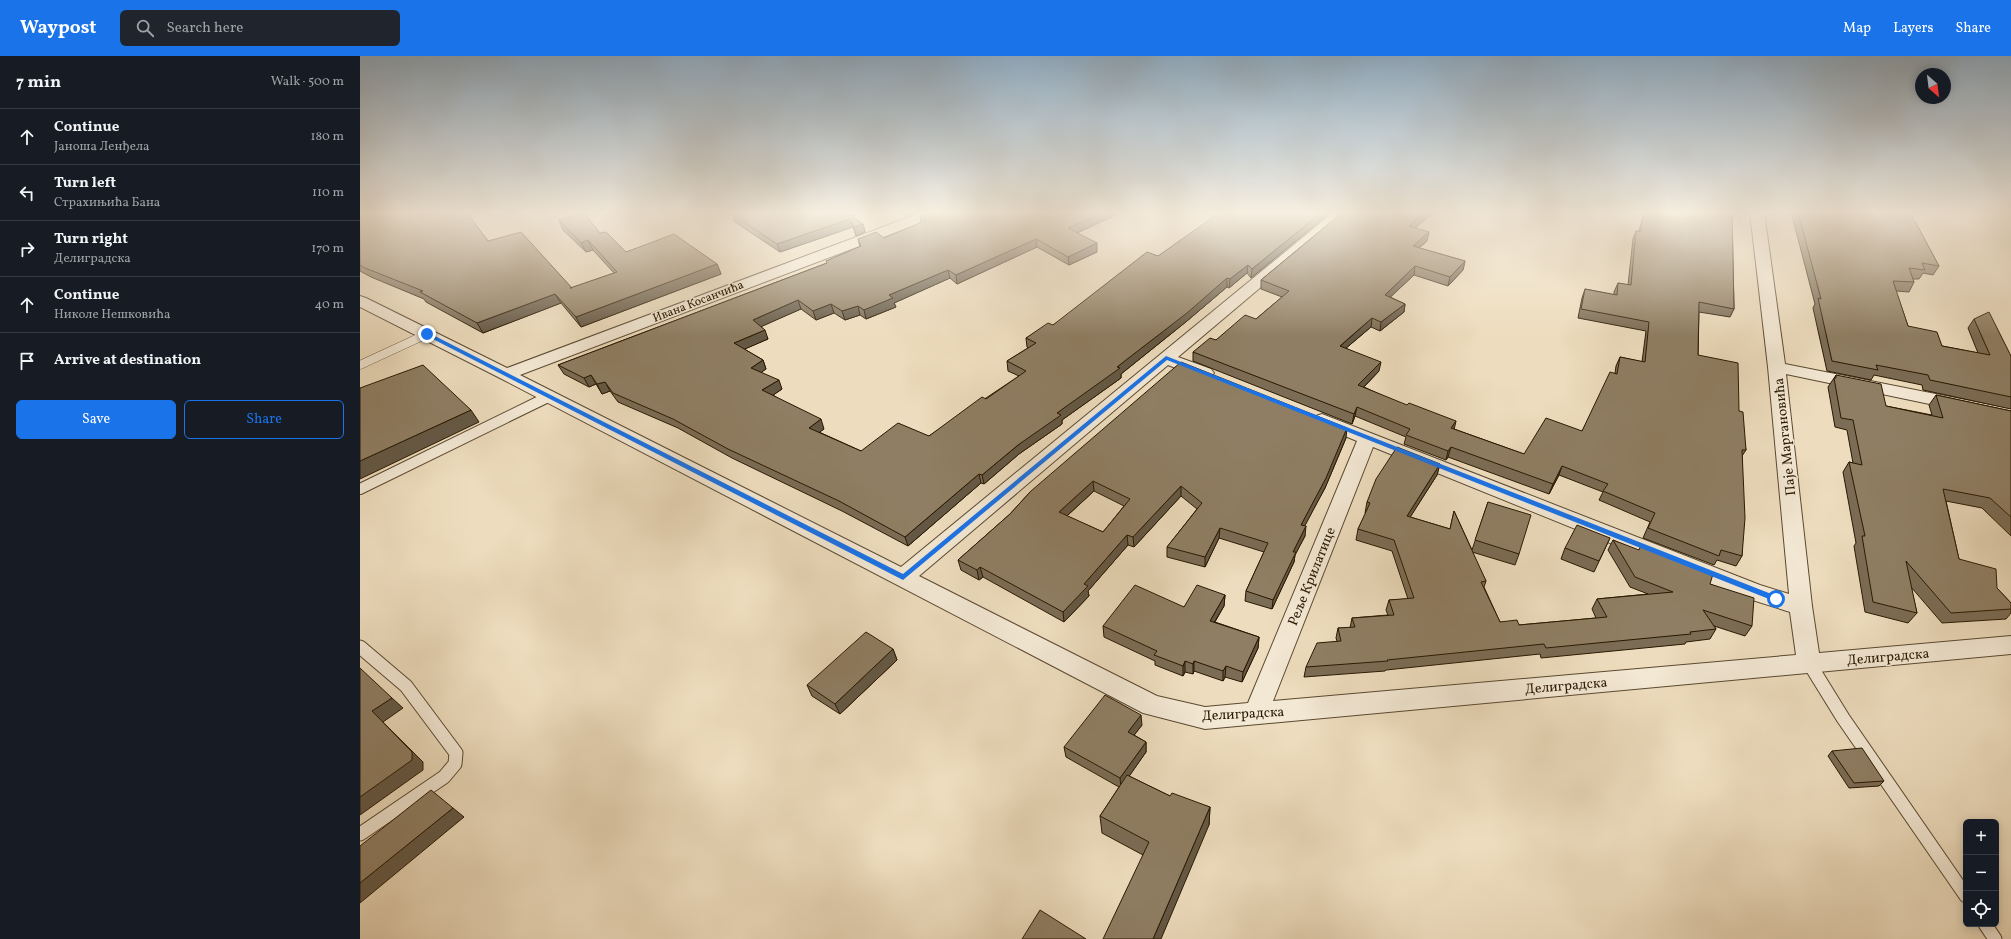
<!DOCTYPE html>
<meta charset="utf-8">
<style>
:root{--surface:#171b24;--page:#20242c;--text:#f1f3f6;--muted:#9ea1a6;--line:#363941;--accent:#1a73e8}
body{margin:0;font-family:Vollkorn,serif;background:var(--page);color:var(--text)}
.controls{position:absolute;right:12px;bottom:12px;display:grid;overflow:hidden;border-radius:6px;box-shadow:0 2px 10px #0003}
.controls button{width:36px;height:36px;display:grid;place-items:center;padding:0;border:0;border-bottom:1px solid var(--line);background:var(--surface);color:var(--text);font:20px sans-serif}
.compass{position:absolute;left:1555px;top:12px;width:36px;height:36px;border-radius:50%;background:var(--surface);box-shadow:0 2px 10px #0003;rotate:152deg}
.stop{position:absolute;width:12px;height:12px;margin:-9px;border:3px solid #1a73e8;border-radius:50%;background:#fff}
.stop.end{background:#1a73e8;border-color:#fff;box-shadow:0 1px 4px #0008}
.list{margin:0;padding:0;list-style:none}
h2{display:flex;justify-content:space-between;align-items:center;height:52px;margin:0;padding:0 16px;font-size:17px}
h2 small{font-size:13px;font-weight:400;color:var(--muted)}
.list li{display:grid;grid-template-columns:26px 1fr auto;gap:12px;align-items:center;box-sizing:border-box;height:56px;padding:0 16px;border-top:1px solid var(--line)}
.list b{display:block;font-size:15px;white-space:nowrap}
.list p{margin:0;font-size:13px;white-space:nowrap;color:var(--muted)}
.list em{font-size:13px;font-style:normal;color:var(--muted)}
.actions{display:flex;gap:8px;padding:12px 16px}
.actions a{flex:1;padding:9px 0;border:1px solid var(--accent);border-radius:6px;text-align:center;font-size:14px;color:var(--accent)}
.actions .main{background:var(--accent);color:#fff}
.icon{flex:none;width:22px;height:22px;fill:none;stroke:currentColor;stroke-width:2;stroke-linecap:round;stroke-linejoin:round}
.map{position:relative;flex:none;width:1651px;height:883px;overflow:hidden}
header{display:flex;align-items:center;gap:24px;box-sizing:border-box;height:56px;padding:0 20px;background:var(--accent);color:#fff}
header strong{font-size:19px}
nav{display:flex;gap:22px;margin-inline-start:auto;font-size:14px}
.search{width:280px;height:36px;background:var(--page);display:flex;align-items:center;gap:10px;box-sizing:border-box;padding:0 14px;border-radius:6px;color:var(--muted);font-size:15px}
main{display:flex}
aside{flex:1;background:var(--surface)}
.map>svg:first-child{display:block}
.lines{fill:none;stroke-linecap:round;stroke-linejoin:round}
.service-far2-casing{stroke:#5a4930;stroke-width:9}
.service-far1-casing{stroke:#5a4930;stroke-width:12}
.service-casing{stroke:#5a4930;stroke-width:15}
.minor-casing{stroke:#5a4930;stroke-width:2}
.service-far2{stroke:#f3e8d4;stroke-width:8}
.service-far1{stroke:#f3e8d4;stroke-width:10}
.service{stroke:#f3e8d4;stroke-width:13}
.minor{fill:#f3e8d4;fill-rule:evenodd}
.wall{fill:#7b6c55;stroke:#291801;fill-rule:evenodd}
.shaded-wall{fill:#645845;stroke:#291801}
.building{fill:#8f7e63;stroke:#291801;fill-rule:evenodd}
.route{fill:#1a73e8}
.labels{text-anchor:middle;stroke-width:3;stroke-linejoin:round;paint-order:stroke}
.far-street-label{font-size:12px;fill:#291801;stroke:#f3e8d4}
.street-label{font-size:14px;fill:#291801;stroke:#f3e8d4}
</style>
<header>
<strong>Waypost</strong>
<div class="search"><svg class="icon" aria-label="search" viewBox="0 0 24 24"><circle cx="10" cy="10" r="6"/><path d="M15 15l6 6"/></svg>Search here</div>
<nav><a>Map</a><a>Layers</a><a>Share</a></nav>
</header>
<main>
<aside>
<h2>7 min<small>Walk · 500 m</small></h2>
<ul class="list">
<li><svg class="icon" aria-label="ahead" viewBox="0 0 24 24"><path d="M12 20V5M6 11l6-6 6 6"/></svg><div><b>Continue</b><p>Јаноша Ленђела</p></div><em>180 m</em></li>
<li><svg class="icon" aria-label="left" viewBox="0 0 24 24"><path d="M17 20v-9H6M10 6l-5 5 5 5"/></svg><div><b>Turn left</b><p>Страхињића Бана</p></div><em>110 m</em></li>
<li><svg class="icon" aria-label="right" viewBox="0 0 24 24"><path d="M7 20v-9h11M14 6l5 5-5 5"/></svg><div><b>Turn right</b><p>Делиградска</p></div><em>170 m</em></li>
<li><svg class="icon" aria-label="ahead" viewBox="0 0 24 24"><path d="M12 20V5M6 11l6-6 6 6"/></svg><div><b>Continue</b><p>Николе Нешковића</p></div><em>40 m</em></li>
<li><svg class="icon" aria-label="arrive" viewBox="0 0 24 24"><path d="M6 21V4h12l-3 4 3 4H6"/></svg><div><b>Arrive at destination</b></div></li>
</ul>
<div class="actions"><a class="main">Save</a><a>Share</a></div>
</aside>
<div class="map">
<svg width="1651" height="883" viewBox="0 0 1651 883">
<rect width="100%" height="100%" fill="#eddcbd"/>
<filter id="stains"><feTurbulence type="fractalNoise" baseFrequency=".005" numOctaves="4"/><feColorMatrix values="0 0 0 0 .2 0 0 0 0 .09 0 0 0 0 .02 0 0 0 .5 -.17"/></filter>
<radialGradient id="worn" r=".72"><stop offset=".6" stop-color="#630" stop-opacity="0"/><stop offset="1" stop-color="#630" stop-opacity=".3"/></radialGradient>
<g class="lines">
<defs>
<polyline id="service-far2" points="0,309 67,278"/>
<polyline id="service-far1" points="0,433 190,340"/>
<g id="service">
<polyline points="0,591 46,630 96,697 95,708 84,721 0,778"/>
<polyline points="1449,607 1483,662 1606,840"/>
<polyline points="1625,868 1635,883"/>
</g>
<path id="minor" d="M563,156H583L581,159L160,319L541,511L974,156H990L818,301L851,313L854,317L851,321C838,324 821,314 808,309L559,520L797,640L845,651L888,647L997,385L956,368L953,364L956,360L962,358L1400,529L1429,538L1408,311L1390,156H1404L1425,308L1651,353V365L1426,318L1452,550L1459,597L1651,580V598L845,673L783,657L140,322L0,251V240L6,242L147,312ZM1013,391L1386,542L1430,556L1436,599L913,645Z"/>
</defs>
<use href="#service-far2" class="service-far2-casing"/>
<use href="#service-far1" class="service-far1-casing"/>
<use href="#service" class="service-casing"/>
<use href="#minor" class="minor-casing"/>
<use href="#service-far2" class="service-far2"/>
<use href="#service-far1" class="service-far1"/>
<use href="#service" class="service"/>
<use href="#minor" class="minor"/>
</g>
<g class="wall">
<polygon points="0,156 123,156 109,160 128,185 212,232 254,217 233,194 226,196 203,174 199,164 240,177 266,196 357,208 361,218 221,271 201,247 123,277 66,246 64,243 11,221 0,215"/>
<polygon points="376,156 503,156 492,160 503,168 505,176 496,180 493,171 420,196 375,166 372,158"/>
<polygon points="542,156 558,156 548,160"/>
<polygon points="971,156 891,222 887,217 869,232 867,231 827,265 761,318 761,322 702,364 702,368 659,398 624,428 621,427 548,490 482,455 372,402 318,372 258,346 250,335 242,338 236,328 229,331 204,318 198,309 467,207 500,191 498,183 524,182 561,167 560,160 758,158 717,177 737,196 709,209 677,191 597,228 590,222 534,247 536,251 506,263 500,259 485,264 474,257 456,264 441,253 401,270 408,283 384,293 403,304 406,313 401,316 422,333 413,339 464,373 459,376 501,395 569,380 659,320 648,315 647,305 668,292 667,291 666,282 693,269 798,200"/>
<polygon points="983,156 1074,156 1055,172 1067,185 1059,192 1105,205 1103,214 1088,230 1054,219 1030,241 1045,248 1044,256 1020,275 1011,271 986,292 1019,315 1004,331 1094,373 1164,398 1222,375 1255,317 1256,310 1260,301 1282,306 1286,275 1218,262 1222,242 1225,233 1254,239 1254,236 1258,227 1268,229 1273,183 1276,175 1279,175 1284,156 1372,156 1374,253 1370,261 1339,256 1338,299 1379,355 1386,394 1382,400 1382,500 1376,510 1357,504 1354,509 1283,482 1290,466 1239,444 1243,436 1199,419 1189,438 1088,401 1086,404 1044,388 1046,381 995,360 992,368 833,305 833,296 896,263 922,241 901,233 901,224"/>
<polygon points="1431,156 1550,156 1579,210 1573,219 1563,217 1559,223 1553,223 1554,226 1549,236 1536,235 1548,270 1582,290 1618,297 1608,272 1614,263 1651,300 1651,353 1563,334 1562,329 1514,319 1511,324 1467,315 1453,252 1455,248"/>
<polygon points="1476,319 1526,350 1572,359 1569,349 1576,339 1651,355 1651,480 1622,452 1586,445 1599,503 1637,532 1651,547 1651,557 1646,563 1582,567 1551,531 1557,557 1548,567 1505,556 1494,490 1496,487 1483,416 1489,406 1493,407 1487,374 1475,371 1468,331"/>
<path d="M986,382L965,432L944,470L945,480L935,499L934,506L912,553L885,545L886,535L904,496L859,482L845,511L807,501V491L837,453L821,440L774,491L768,489L728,535L729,540L704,566L623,521L619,524L601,514L598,504L650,458L671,435ZM734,435L764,450L743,476L707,460Z"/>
<polygon points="1080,408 1077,419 1050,461 1090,473 1094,455 1112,494 1128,446 1159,498 1155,509 1112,496 1126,525 1124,531 1140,566 1159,569 1236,562 1232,553 1237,543 1288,538 1270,531 1248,494 1253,484 1350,528 1392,570 1385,580 1354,570 1356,573 1350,583 1326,586 1325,588 1181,602 1180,598 1026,614 1025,615 944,621 946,611 977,585 976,582 978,572 990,572 992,562 1028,559 1026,554 1029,544 1048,543 1032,495 996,484 998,473 1006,457 1005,457 1007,446"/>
<polygon points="1250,482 1234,516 1201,503 1205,492"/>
<polygon points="865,539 864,550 855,566 899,581 898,592 882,626 865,621 863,625 834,615 833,618 825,616 823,620 795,609 795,605 744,581 743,570 824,551"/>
<polygon points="533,593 537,604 480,658 452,640 447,629"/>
<polygon points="782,669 774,679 786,686 786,696 769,720 810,740 850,751 849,769 783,799 742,777 740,760 759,731 706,701 704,691"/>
<polygon points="1472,695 1524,725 1519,730 1489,732 1468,700"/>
</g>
<g class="shaded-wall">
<polygon points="105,156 123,156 108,160"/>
<polygon points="484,156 503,156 485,163"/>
<polygon points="547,156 558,156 548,160"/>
<polygon points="744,156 758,156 758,158 708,181 708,172"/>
<polygon points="962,156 971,156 891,222 892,213"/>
<polygon points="1065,156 1074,156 1047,179 1049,170"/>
<polygon points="490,163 493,171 420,196 417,188"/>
<polygon points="503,168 505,176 496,180 494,171"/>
<polygon points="1069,176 1067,185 1051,198 1053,190"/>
<polygon points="676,183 677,191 597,228 596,219"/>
<polygon points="228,184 233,194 226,196 221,187"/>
<polygon points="737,187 737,196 709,209 708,201"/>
<polygon points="1105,205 1103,214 1088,230 1090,221"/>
<polygon points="357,208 361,218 221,271 216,261"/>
<polygon points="888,209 887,217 869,232 870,223"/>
<polygon points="1055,210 1054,219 1023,248 1025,239"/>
<polygon points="588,214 590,222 534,247 536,251 506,263 504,254 529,239"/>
<polygon points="867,222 867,231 827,265 761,318 761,322 702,364 702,368 659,398 624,428 622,419 697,357 757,311"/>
<polygon points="195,238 201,247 123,277 117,267"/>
<polygon points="438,244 441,253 396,273 393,264"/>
<polygon points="471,248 474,257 456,264 453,255"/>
<polygon points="1045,248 1044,256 1020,275 1021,266"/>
<polygon points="498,250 500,259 485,264 482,255"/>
<polygon points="1012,262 1011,271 978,299 980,290"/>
<polygon points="405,274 408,283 378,296 374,287"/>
<polygon points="403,304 406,313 395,321 391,312"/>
<polygon points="1021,306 1019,315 997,338 998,329"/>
<polygon points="231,319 236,328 229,331 224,322"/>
<polygon points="419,324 422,333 406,344 402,334"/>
<polygon points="245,326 250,335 242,338 237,328"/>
<polygon points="997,351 995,360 992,368 994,358"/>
<polygon points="111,354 119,366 0,423 0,405"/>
<polygon points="461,363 464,373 453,381 449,372"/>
<polygon points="1096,365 1094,374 1091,372"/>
<polygon points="987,372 986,382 965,432 940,479 941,469"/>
<polygon points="1091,391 1088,401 1086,404 1088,395"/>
<polygon points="1080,408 1077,419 1044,471 1047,460"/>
<polygon points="1202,410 1199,419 1189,438 1193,428"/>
<polygon points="619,418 621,427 548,490 545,481"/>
<polygon points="733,425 734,435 700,466 699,456"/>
<polygon points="821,430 821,440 774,491 773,481"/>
<polygon points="946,470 945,480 935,499 934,506 912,553 913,544 933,496"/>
<polygon points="860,472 859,482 845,511 845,501"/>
<polygon points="767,479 768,489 728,535 729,540 704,566 703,556 724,528"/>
<polygon points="620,511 623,521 619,524 617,514"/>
<polygon points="865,539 864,550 849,575 850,565"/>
<polygon points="899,581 898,592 882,626 883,616"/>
<polygon points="533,593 537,604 480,658 475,648"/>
<polygon points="825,605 825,616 823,620 823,610"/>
<polygon points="834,605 834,615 833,618 833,608"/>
<polygon points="866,610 865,621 863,625 863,615"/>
<polygon points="32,642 43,652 23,666 63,706 63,714 0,759 0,741 12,655"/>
<polygon points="781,659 782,669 769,686 768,676"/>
<polygon points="786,686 786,696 761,732 760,722"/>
<polygon points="850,751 849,769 801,883 793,883"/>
<polygon points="93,752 104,761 0,847 0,827"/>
</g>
<g class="building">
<polygon points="0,156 106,156 128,185 161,176 212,232 210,232 257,216 228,184 221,187 199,164 224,157 240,177 246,176 266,196 314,178 357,208 216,261 195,238 117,267 60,236 63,235 5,212 0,209"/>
<polygon points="376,156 486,156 503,168 494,171 490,163 417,188 372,158"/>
<polygon points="569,156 744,156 708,172 737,187 708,201 676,183 596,219 588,214 529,239 533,242 504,254 498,250 482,255 471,248 453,255 438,244 393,264 405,274 374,287 403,304 391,312 419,324 402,334 461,363 449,372 501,395 538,367 569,380 622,341 626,343 666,315 647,305 676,287 666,282 688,267 693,269 787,196 798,200 849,164 859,156 962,156 892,213 888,209 870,223 867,222 827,257 757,311 760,312 697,357 701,359 658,389 622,419 619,418 545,481 479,445 368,393 313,363 253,337 245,326 237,328 231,319 224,322 198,309 467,207 466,205 501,190 498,183 516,176 524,182 567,164 560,160"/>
<polygon points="983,156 1065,156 1049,170 1069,176 1053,190 1105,205 1090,221 1055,210 1025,239 1045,248 1021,266 1012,262 980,290 1021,306 998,329 1047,349 1049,347 1096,365 1091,372 1164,398 1186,362 1222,375 1250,316 1257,318 1260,301 1285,306 1289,266 1221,253 1225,233 1257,239 1258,227 1271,229 1276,175 1280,176 1285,156 1372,156 1374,253 1339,246 1338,299 1378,307 1379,355 1383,356 1386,394 1382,394 1385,462 1382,500 1361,494 1359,500 1288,472 1295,457 1243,435 1248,428 1202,410 1193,428 1091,391 1088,395 1046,379 1050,373 997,351 994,358 833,296 850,282 856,284 885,259 896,263 929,235 901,224"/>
<polygon points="1438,156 1550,156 1579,210 1562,207 1565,214 1549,212 1554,226 1533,225 1548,270 1577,276 1582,290 1630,299 1614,263 1629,256 1651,300 1651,341 1570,324 1568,319 1516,309 1518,314 1472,305 1458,242 1461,243"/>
<path d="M821,306L987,372L966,422L941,469L946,470L933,496H936L913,544L886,535L908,487L860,472L845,501L807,491L842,447L821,430L773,481L767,479L724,528L728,530L703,556L620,511L617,514L598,504L650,458L671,435ZM733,425L770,443L743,476L699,456Z"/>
<polygon points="63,309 111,354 0,405 0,332"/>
<polygon points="1476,319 1521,328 1526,350 1583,362 1576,339 1651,355 1651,461 1630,442 1583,433 1599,503 1636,513 1637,532 1651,547 1651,553 1591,557 1546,505 1557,557 1513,546 1502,480 1505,480 1489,406 1502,409 1493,364 1481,362 1474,322 1476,322"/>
<polygon points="1037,391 1080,408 1047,460 1090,473 1094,455 1126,525 1121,526 1140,566 1157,564 1159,569 1247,561 1237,543 1313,536 1275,521 1253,484 1279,494 1281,489 1353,518 1350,528 1394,542 1392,570 1343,554 1356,573 1330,576 1331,578 1237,587 1186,592 1184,588 1027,604 1028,605 946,611 957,587 981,585 978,572 995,571 992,562 1034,559 1029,544 1054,542 1034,484 998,473 1010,447 1007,446 1016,423"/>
<polygon points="1128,446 1171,459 1159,498 1115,484"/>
<polygon points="1217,469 1250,482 1239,505 1205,492"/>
<polygon points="775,529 824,551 837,529 865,539 850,565 899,581 883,616 866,610 863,615 834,605 833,608 825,605 823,610 794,599 797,595 743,570"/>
<polygon points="506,576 533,593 475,648 447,629"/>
<polygon points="0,612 32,642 12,655 52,696 52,704 0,741"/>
<polygon points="745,639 781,659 768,676 786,686 760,722 704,691"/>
<polygon points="1502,692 1524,725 1494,727 1472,695"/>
<polygon points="767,719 810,740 812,737 850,751 793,883 743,883 789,786 740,760"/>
<polygon points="71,734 93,752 0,827 0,790"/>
<polygon points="680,854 726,883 662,883"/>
</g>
<linearGradient id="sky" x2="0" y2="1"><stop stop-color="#8fa9bd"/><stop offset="0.56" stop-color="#f7efe1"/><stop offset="1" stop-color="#f7efe1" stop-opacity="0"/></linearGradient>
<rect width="1651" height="280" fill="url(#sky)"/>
<polygon class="route" points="65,277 69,277 543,518 806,300 1419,541 1420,543 1416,546 1414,545 807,304 543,524 65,279"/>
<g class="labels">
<g class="far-street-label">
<text transform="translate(338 245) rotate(-21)" y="4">Ивана Косанчића</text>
</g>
<g class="street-label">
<text transform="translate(1424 381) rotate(-96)" y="5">Паје Маргановића</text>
<text transform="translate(951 520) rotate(-68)" y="5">Реље Крилатице</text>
<text transform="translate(1528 600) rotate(-5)" y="5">Делиградска</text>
<text transform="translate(1206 629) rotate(-5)" y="5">Делиградска</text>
<text transform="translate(883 657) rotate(-3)" y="5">Делиградска</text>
</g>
</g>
<rect width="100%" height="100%" filter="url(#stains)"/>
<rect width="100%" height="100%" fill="url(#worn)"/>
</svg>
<div class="controls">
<button>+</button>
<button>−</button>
<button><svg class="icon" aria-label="locate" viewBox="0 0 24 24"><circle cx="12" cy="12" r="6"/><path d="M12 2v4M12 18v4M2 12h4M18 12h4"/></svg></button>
</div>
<svg class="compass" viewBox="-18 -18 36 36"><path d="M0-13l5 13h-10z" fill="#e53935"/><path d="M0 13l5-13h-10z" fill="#9ea1a6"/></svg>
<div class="stop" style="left:1416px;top:543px"></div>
<div class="stop end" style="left:67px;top:278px"></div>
</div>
</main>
